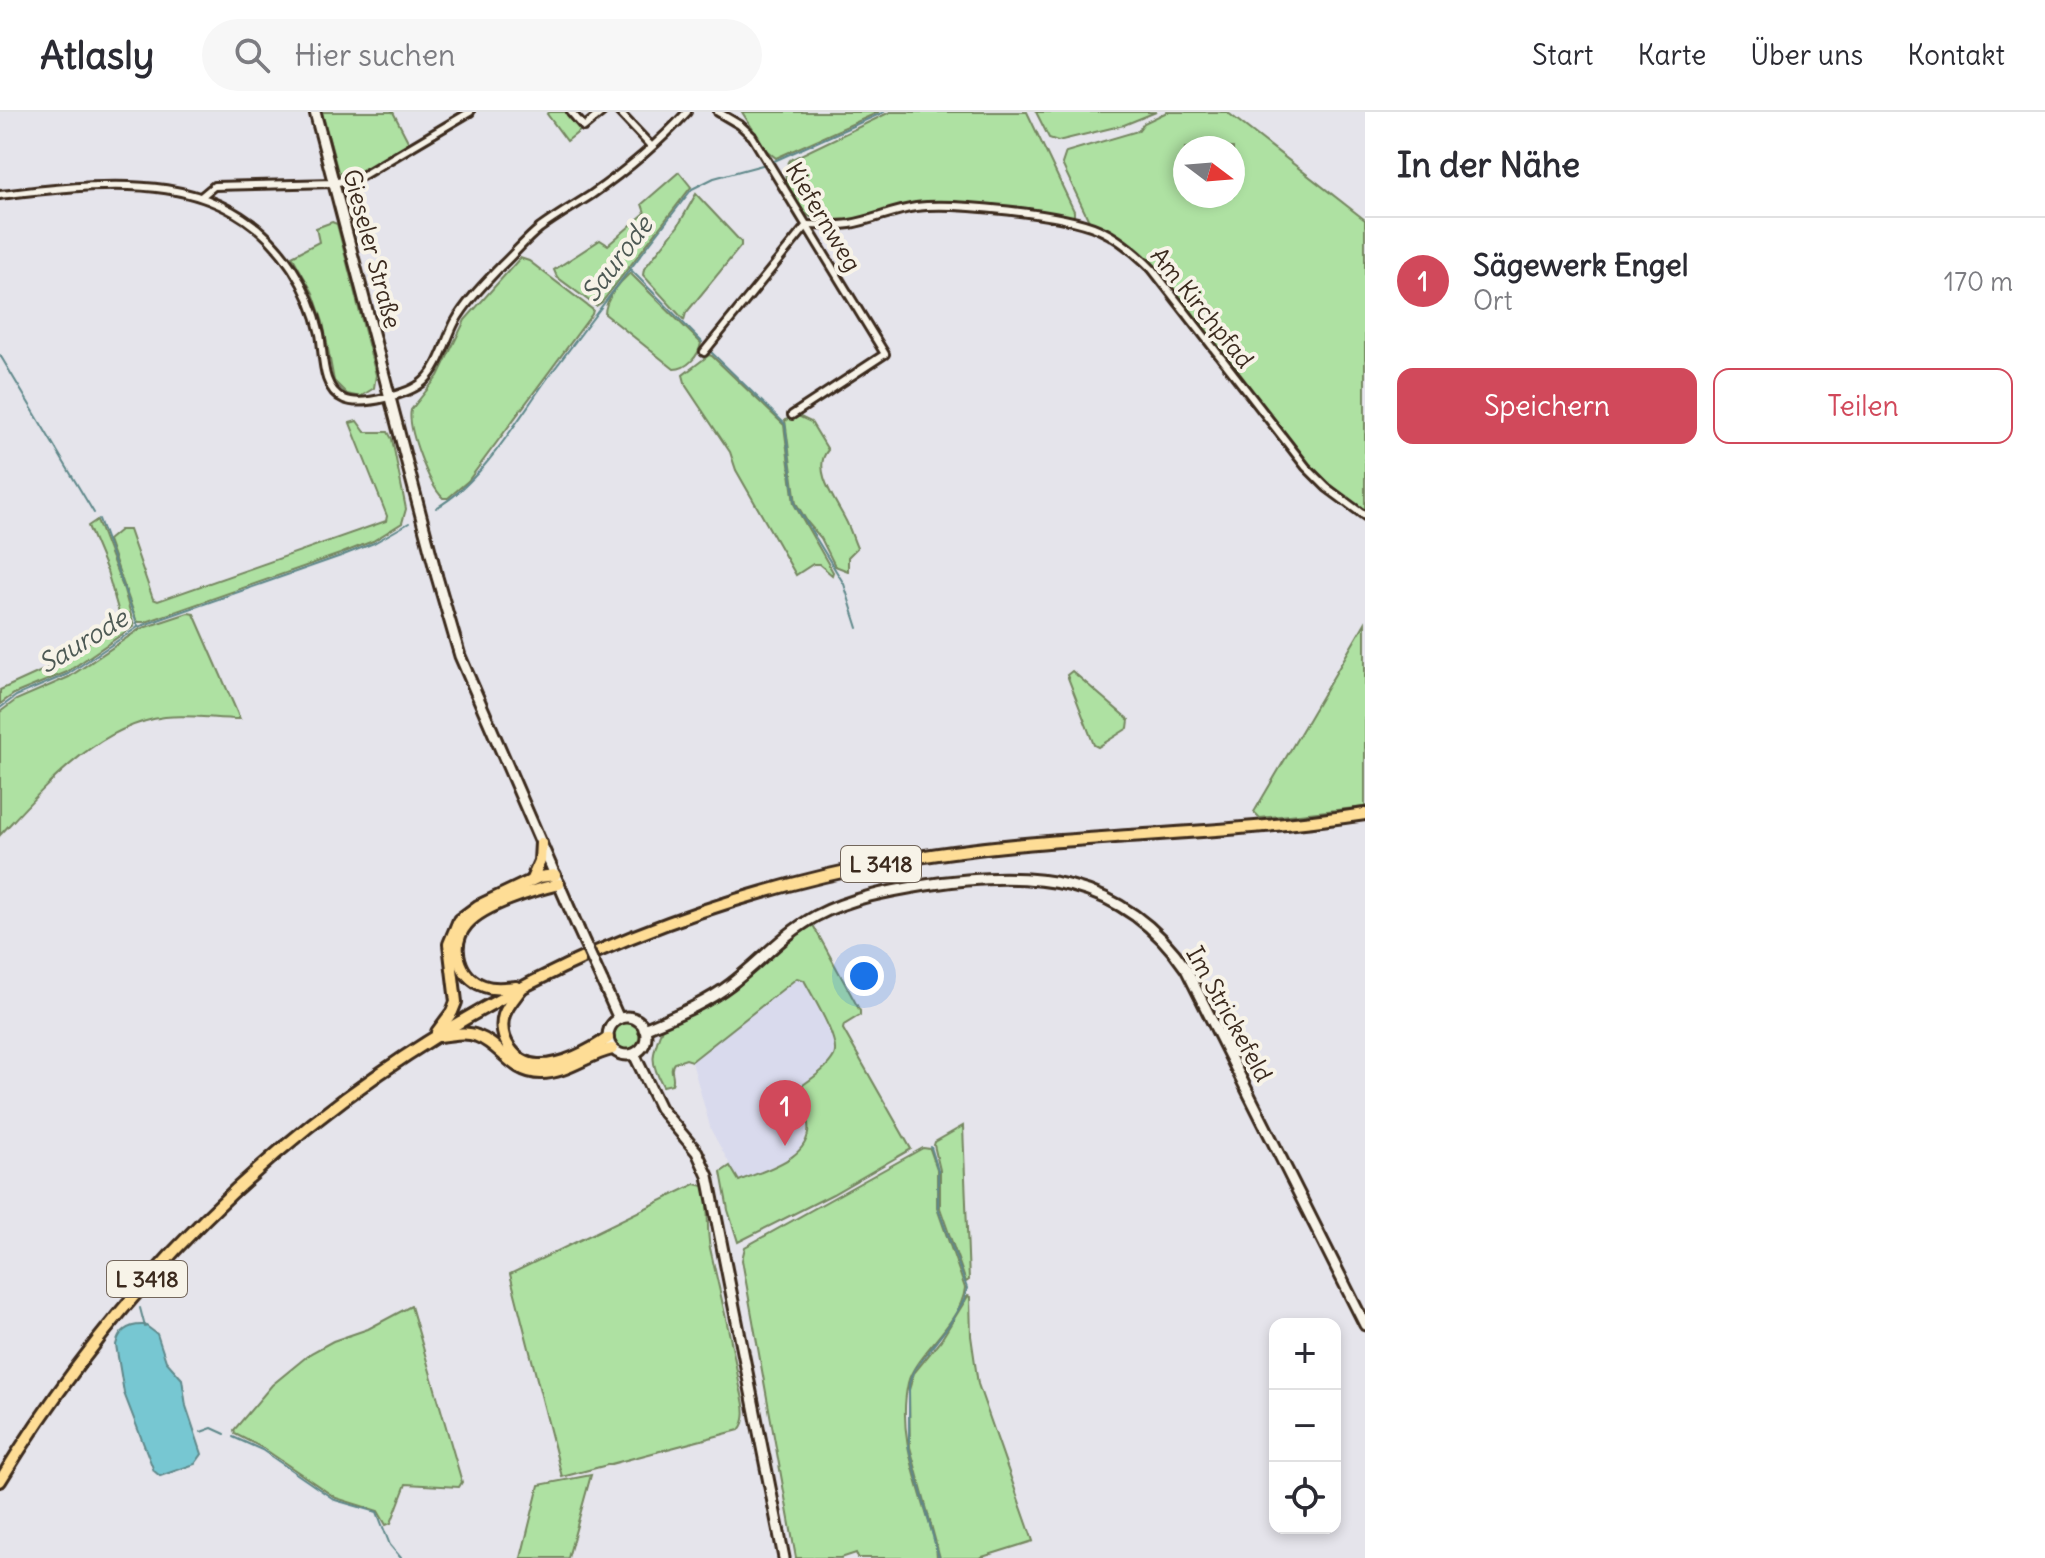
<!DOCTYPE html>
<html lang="de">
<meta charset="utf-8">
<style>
:root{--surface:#fff;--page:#f7f7f7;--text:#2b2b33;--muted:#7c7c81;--line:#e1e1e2;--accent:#d1495b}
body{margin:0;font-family:Delius,sans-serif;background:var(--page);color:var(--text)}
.controls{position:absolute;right:24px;bottom:24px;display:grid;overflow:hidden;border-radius:16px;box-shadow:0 4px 12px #0003}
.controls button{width:72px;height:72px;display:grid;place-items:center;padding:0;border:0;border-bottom:2px solid var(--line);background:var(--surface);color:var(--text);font:40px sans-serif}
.compass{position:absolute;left:1173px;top:24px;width:72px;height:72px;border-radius:50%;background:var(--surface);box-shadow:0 4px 12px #0003;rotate:106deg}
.you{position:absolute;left:864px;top:864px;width:28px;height:28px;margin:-20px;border:6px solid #fff;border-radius:50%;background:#1a73e8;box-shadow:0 0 0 12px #1a73e833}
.badge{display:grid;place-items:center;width:52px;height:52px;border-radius:50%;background:var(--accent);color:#fff;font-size:26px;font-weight:700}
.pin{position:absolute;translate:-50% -66px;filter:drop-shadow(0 2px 4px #0008)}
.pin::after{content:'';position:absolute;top:42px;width:28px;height:24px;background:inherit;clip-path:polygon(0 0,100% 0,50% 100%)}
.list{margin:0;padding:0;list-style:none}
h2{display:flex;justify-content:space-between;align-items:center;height:104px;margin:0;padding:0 32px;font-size:34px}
h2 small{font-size:26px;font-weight:400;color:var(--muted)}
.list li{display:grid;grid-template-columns:52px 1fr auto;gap:24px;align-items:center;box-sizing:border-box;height:128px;padding:0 32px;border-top:2px solid var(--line)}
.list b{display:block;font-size:30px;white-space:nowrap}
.list p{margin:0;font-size:26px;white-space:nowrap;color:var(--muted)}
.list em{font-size:26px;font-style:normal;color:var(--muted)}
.actions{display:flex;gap:16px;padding:24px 32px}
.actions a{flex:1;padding:18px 0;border:2px solid var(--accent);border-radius:16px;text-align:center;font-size:28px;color:var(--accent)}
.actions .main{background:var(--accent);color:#fff}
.icon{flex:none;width:44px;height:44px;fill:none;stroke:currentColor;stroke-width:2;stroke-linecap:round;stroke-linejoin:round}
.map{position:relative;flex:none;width:1365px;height:1446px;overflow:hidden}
header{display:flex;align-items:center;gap:48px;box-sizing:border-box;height:112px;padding:0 40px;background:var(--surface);border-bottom:2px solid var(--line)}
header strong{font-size:38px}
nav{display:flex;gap:44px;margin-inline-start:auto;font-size:28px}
.search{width:560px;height:72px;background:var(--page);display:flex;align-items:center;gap:20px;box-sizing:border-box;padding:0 28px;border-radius:44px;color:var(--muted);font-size:30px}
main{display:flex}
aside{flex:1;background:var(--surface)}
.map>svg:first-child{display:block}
.built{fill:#d9daed}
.green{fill:#aee1a2;stroke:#748660;stroke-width:2;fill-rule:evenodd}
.water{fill:#77c7d2;stroke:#5f888a;stroke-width:2}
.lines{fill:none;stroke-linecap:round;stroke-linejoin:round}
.stream{stroke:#5f888a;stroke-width:2}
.street-casing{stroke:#3b2a1e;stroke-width:12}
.secondary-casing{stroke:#3b2a1e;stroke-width:15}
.primary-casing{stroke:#3b2a1e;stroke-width:16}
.street{stroke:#f7f3e8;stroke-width:6}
.secondary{stroke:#f7f3e8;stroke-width:9}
.primary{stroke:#fedd96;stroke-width:10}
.secondary-bridge-casing{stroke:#3b2a1e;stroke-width:15;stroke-linecap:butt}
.secondary-bridge{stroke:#f7f3e8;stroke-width:9}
.labels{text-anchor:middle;stroke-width:8;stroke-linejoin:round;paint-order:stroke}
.shield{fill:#f7f3e8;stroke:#73665b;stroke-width:2}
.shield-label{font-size:22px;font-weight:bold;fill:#3b2a1e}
.street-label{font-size:24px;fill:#3b2a1e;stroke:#f7f3e8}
.water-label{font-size:26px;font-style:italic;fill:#4d5954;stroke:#f7f3e8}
</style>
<header>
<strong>Atlasly</strong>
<div class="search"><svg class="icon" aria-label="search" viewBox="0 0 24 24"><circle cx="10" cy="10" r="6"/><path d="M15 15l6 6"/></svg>Hier suchen</div>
<nav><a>Start</a><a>Karte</a><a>Über uns</a><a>Kontakt</a></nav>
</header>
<main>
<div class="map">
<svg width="1365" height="1446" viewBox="0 0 1365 1446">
<rect width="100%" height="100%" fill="#e5e4eb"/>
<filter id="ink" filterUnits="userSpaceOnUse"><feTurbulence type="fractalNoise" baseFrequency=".0125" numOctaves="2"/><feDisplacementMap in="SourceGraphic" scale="16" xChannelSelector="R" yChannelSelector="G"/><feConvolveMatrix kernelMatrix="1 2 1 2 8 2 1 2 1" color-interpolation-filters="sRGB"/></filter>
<g filter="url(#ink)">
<polygon class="built" points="797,866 804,868 835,930 835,943 827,953 795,979 794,984 808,1009 805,1028 799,1039 793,1045 739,1069 711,1018 692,950"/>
<g class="green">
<path d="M322,0H393L410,33C392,44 358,74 338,60Z"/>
<polygon points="550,0 568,0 581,18 567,29 547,2"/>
<polygon points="742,0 879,0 776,46 766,38"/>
<path d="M890,0H1027L1074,99V103L1071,105C1025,99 970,87 924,90C890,93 857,115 822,109C798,105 776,70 790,48Z"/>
<polygon points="1036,0 1156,0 1124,13 1058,29 1049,26"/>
<path d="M1167,0H1227L1365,108V398C1293,353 1246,274 1195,207C1163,165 1139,131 1089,109L1062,52L1066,40L1138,19L1144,11ZM1185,36H1233V84H1185Z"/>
<polygon points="679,60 691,75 602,190 596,194 557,165 554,158 600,128 608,133 645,101 642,92"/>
<polygon points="696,82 741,130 741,134 686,201 684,208 643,163 644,157 678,114"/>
<polygon points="332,110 337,112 376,263 374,276 360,285 347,282 334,269 323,210 313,181 292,144 319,130 316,116"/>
<path d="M520,146L529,149L593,198L592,202L468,369L448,386H443C429,373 407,316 411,298L438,264L465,208Z"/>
<path d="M630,161L701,231C699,244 687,257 674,257L605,202C605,187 620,170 630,161Z"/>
<polygon points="709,243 712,244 784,313 794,392 833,460 832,463 819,452 813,452 796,463 736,358 730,340 686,274 683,263"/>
<path d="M798,304L811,310L828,338C811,357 836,389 845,407C850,416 853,427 857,436L848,445V459L835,454L821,426L808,411L796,391L785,308Z"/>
<polygon points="357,309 365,320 388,320 392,327 406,397 402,411 373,429 340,442 146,510 137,510 108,428 120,418 129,418 153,487 158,489 386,409 387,404 350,311"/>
<polygon points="97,408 124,478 134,514 67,560 14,582 0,592 0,578 55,553 121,508 107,459 88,414"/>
<path d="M188,501L194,502L240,607C215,607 190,602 165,605C96,614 45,675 0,723V600L16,588L69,565L140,517Z"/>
<polygon points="1365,511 1365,695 1260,706 1254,700"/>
<polygon points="1072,559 1129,608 1128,616 1098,635 1094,633 1067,563"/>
<path d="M813,813L860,899V903L844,913L843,917L911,1037L833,1082L738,1130L728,1098L721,1060L730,1054L739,1069C763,1058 813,1047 808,1012C807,1003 798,992 793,984L795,979C807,969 826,959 834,944C841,929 812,884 804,868L797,866L692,949L686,947L674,951C668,958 676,964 672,972L663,974C649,948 652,943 662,916L723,885L786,831Z"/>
<circle cx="627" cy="925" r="14"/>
<polygon points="963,1014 969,1168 966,1170 940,1096 940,1058 934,1033 935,1030"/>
<path d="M923,1036L930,1037L937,1057V1096L965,1176C961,1212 914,1243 908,1271C898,1317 914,1360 927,1404C931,1418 937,1432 937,1446H858L856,1441L841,1446H796L742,1148L745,1135Z"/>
<path d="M695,1072L704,1074C710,1095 706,1116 710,1136C720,1181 731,1225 739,1270C742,1285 750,1305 739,1318L562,1365L510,1162Z"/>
<polygon points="968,1184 970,1185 971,1224 978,1272 1033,1429 979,1446 940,1446 910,1335 909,1278 914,1261 941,1228"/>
<polygon points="411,1194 462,1370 459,1375 406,1372 391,1411 386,1413 378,1399 336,1386 263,1336 235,1322 234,1318 272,1273 311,1241 333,1229 368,1217"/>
<polygon points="591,1363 568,1446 521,1446 539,1373"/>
</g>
<path class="water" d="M145,1213L157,1222L166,1249L182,1267L186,1294L202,1342L195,1352L160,1364L154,1359L124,1281L116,1233C119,1218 130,1212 145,1213Z"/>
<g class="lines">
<g class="stream">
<polyline points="772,50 884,0"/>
<polyline points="630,157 702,230"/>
<polyline points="711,240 785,312 795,392 844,472 858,516"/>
<polyline points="0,243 94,401"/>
<path d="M436,396C481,371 517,308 547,267C595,203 643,139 692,77L714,66L766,52"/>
<polyline points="99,407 138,515"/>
<polyline points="0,596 16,584 68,562 138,515 341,444 374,431 409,411"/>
<polyline points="931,1035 938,1058 938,1096 967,1176 964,1188 949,1213 913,1260 909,1272 909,1336 939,1446"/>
<polyline points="140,1196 145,1215"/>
<polyline points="201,1320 212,1316 225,1322"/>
<polyline points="233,1325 262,1338 335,1388 377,1400 390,1433 401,1446"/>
</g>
<defs>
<g id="street">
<polyline points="571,0 584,15 602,0"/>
<polyline points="619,0 651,34"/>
<polyline points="718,0 740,13 752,24 885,242 792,303"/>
<path d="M0,83C106,71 225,53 292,156C305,176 315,199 320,222C324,243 321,277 344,287C362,295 410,282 424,269C440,254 445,229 455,210C466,190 485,171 501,154C514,142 526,127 540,116C556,104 574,94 591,83C624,60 659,31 687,0"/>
<polyline points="202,84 214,74 334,71 362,64 470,0"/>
<path d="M807,113C822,113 836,114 850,112C873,108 894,98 916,95C952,90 1065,102 1098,117C1119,126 1136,141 1152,157L1306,355L1327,376L1365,404"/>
<polyline points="704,240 807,113"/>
</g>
<g id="secondary">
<polyline points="315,0 437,465 460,544 578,816"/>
<polyline points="602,869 619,907"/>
<circle cx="627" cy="924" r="19"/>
<path d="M644,917C674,904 705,892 731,872C760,850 783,822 816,804C850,786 889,779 926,773C1030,757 1122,763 1186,857L1365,1213"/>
<polyline points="634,942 660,996 697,1040 708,1064 784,1446"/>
</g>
<g id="primary">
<polyline points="532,767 540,749 541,731"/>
<path d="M516,875C505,876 494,878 484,874C459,866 449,833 467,812C484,792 534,778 559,772"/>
<path d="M521,877C515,885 507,894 504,903C497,926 515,952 538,953C561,954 590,939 608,926"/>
<polyline points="437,920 452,900 456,890 449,832 459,808 478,794 539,765 555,763"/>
<path d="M439,924C452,923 465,919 477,924C502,933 511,961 541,961C567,961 588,942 612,937"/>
<path d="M0,1369C202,1038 512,820 895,749C1049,721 1209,726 1365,702"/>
</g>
</defs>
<use href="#street" class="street-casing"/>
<use href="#secondary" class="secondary-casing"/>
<use href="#primary" class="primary-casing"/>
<use href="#street" class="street"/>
<use href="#secondary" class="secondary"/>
<use href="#primary" class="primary"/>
<defs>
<polyline id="secondary-bridge" points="578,816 602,869"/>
</defs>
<use href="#secondary-bridge" class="secondary-bridge-casing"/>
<use href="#secondary-bridge" class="secondary-bridge"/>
</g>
</g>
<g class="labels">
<g class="shield">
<rect x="841" y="734" width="80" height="36" rx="6"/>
<rect x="107" y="1149" width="80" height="36" rx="6"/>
</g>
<g class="shield-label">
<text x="881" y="760">L 3418</text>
<text x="147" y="1175">L 3418</text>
</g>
<g class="street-label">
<text transform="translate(823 105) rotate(59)" y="8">Kiefernweg</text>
<text transform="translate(372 137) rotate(75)" y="8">Gieseler Straße</text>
<text transform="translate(1202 196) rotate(51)" y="8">Am Kirchpfad</text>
<text transform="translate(1229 902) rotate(61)" y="8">Im Strickefeld</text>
</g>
<g class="water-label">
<text transform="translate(617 147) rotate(-53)" y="9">Saurode</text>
<text transform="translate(83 529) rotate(-31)" y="9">Saurode</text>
</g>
</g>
</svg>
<div class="controls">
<button>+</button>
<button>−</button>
<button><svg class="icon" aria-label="locate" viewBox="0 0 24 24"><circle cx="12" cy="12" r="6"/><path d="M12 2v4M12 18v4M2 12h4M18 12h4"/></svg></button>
</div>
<svg class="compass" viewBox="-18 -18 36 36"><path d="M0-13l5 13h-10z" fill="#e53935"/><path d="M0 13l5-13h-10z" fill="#7c7c81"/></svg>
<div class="you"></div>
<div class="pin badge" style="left:785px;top:1034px">1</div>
</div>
<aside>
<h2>In der Nähe<small></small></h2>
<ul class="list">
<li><span class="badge">1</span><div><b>Sägewerk Engel</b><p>Ort</p></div><em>170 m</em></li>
</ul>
<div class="actions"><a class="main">Speichern</a><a>Teilen</a></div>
</aside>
</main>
